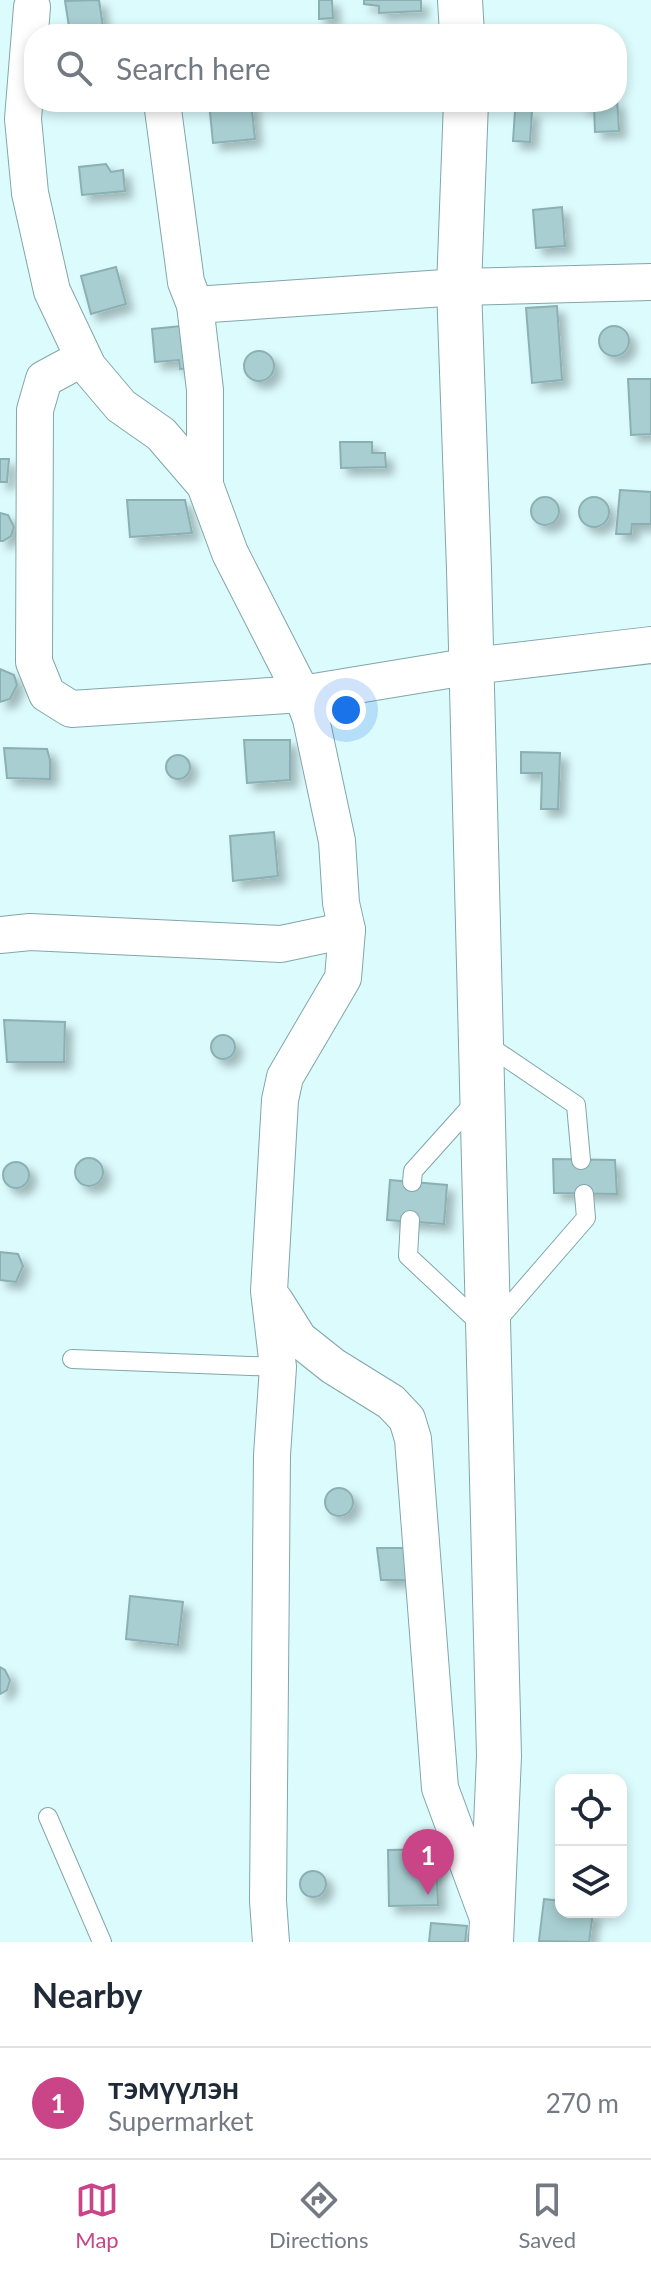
<!DOCTYPE html>
<meta charset="utf-8">
<style>
:root{--surface:#fff;--page:#f6f6f7;--text:#1f2937;--muted:#747a83;--line:#e0e1e3;--accent:#c94588}
body{margin:0;font-family:Lato,sans-serif;background:var(--page);color:var(--text)}
.controls{position:absolute;right:24px;bottom:24px;display:grid;overflow:hidden;border-radius:16px;box-shadow:0 4px 12px #0003}
.controls button{width:72px;height:72px;display:grid;place-items:center;padding:0;border:0;border-bottom:2px solid var(--line);background:var(--surface);color:var(--text);font:40px sans-serif}
.you{position:absolute;left:346px;top:710px;width:28px;height:28px;margin:-20px;border:6px solid #fff;border-radius:50%;background:#1a73e8;box-shadow:0 0 0 12px #1a73e833}
.badge{display:grid;place-items:center;width:52px;height:52px;border-radius:50%;background:var(--accent);color:#fff;font-size:26px;font-weight:700}
.pin{position:absolute;translate:-50% -66px;filter:drop-shadow(0 2px 4px #0008)}
.pin::after{content:'';position:absolute;top:42px;width:28px;height:24px;background:inherit;clip-path:polygon(0 0,100% 0,50% 100%)}
.list{margin:0;padding:0;list-style:none}
h2{display:flex;justify-content:space-between;align-items:center;height:104px;margin:0;padding:0 32px;font-size:34px}
h2 small{font-size:26px;font-weight:400;color:var(--muted)}
.list li{display:grid;grid-template-columns:52px 1fr auto;gap:24px;align-items:center;box-sizing:border-box;height:112px;padding:0 32px;border-top:2px solid var(--line)}
.list b{display:block;font-size:30px;white-space:nowrap}
.list p{margin:0;font-size:26px;white-space:nowrap;color:var(--muted)}
.list em{font-size:26px;font-style:normal;color:var(--muted)}
.icon{flex:none;width:44px;height:44px;fill:none;stroke:currentColor;stroke-width:2;stroke-linecap:round;stroke-linejoin:round}
.map{position:relative;flex:none;width:651px;height:1942px;overflow:hidden}
.search{position:absolute;background:var(--surface);box-shadow:0 4px 12px #0003;left:24px;right:24px;top:24px;height:88px;display:flex;align-items:center;gap:20px;box-sizing:border-box;padding:0 28px;border-radius:32px;color:var(--muted);font-size:30px}
.sheet{height:216px;background:var(--surface)}
nav{display:flex;justify-content:space-around;align-items:center;box-sizing:border-box;height:112px;border-top:2px solid var(--line);background:var(--surface);font-size:22px;color:var(--muted)}
nav a{display:grid;justify-items:center;gap:4px}
nav .on{color:var(--accent)}
.map>svg:first-child{display:block}
.building{fill:#a8ced1;stroke:#8bb0b3;stroke-width:2;filter:url(#shadow)}
.lines{fill:none;stroke-linecap:round;stroke-linejoin:round}
.lane-casing{stroke:#82a6a9;stroke-width:20}
.street-casing{stroke:#82a6a9;stroke-width:38}
.secondary-casing{stroke:#82a6a9;stroke-width:46}
.lane{stroke:#fff;stroke-width:18}
.street{stroke:#fff;stroke-width:36}
.secondary{stroke:#fff;stroke-width:44}
</style>
<div class="map">
<svg width="651" height="1942" viewBox="0 0 651 1942">
<defs>
<filter id="shadow"><feDropShadow dx="7" dy="7" stdDeviation="4" flood-color="#0004"/></filter>
</defs>
<rect width="100%" height="100%" fill="#dcfbfd"/>
<g class="building">
<polygon points="99,0 104,34 87,34 86,30 70,33 65,1"/>
<polygon points="319,0 332,0 333,18 319,19"/>
<polygon points="364,0 421,0 421,11 379,13 379,6 364,4"/>
<polygon points="617,98 619,131 595,132 594,107 582,107 582,102 617,102"/>
<polygon points="209,102 251,102 255,139 213,143"/>
<polygon points="515,111 532,111 530,142 513,141"/>
<polygon points="106,164 111,172 123,170 125,191 82,195 79,167"/>
<polygon points="562,207 565,246 536,248 533,210"/>
<polygon points="116,267 126,304 91,314 81,276"/>
<polygon points="557,306 562,380 532,383 526,308"/>
<polygon points="181,326 192,368 180,369 179,360 155,362 152,329"/>
<circle cx="614" cy="341" r="15"/>
<circle cx="259" cy="366" r="15"/>
<polygon points="628,379 651,379 651,434 631,435"/>
<polygon points="340,442 372,442 372,453 385,453 386,467 341,468"/>
<polygon points="0,459 9,459 7,482 0,482"/>
<polygon points="620,490 651,492 651,524 632,524 631,534 616,534"/>
<circle cx="545" cy="511" r="14"/>
<circle cx="594" cy="512" r="15"/>
<polygon points="127,500 185,500 192,533 130,537"/>
<polygon points="0,513 8,515 14,527 11,536 3,541 0,541"/>
<polygon points="0,669 14,675 17,685 10,699 0,702"/>
<polygon points="244,740 290,740 290,780 247,783"/>
<polygon points="4,748 47,749 50,760 50,779 7,778"/>
<polygon points="521,752 560,753 558,809 541,809 542,773 521,773"/>
<circle cx="178" cy="767" r="12"/>
<polygon points="274,832 278,876 233,881 230,836"/>
<polygon points="4,1020 65,1022 64,1062 7,1062"/>
<circle cx="223" cy="1047" r="12"/>
<circle cx="89" cy="1172" r="14"/>
<polygon points="553,1159 615,1160 617,1194 554,1193"/>
<circle cx="16" cy="1175" r="13"/>
<polygon points="390,1180 447,1185 444,1224 387,1220"/>
<polygon points="0,1252 18,1254 23,1266 16,1282 0,1280"/>
<circle cx="339" cy="1502" r="14"/>
<polygon points="377,1548 410,1548 415,1580 381,1580"/>
<polygon points="130,1596 183,1602 178,1645 126,1639"/>
<polygon points="0,1667 5,1670 10,1680 7,1690 0,1694"/>
<polygon points="436,1849 438,1905 389,1906 388,1850"/>
<circle cx="313" cy="1884" r="13"/>
<polygon points="544,1899 561,1901 561,1912 593,1912 589,1942 539,1941"/>
<polygon points="431,1923 467,1926 465,1942 429,1942"/>
</g>
<g class="lines">
<defs>
<g id="lane">
<polyline points="483,1042 576,1105 581,1160"/>
<polyline points="412,1182 413,1171 475,1102"/>
<polyline points="410,1220 408,1256 488,1331 586,1218 584,1194"/>
<polyline points="72,1359 278,1367"/>
<polyline points="48,1817 102,1942"/>
</g>
<g id="street">
<polyline points="32,7 23,119 30,193 52,291 88,367 121,406 161,434 205,485 230,553 302,694 311,719 337,841 341,903 347,930 343,978 285,1077 280,1100 269,1291 278,1367 272,1455 268,1901 271,1942"/>
<polyline points="162,102 186,282 195,305"/>
<polyline points="83,358 44,379 35,410 34,662 47,694 71,709 302,694 472,666 651,645"/>
<polyline points="205,485 205,390 195,305 459,287 651,282"/>
<polyline points="0,935 30,932 281,944 347,930"/>
<polyline points="275,1301 299,1339 333,1366 391,1402 407,1419 413,1439 440,1788 489,1921"/>
</g>
<g id="secondary">
<polyline points="460,0 462,34"/>
<polyline points="466,102 459,287 469,569 499,1756 491,1942"/>
</g>
</defs>
<use href="#lane" class="lane-casing"/>
<use href="#street" class="street-casing"/>
<use href="#secondary" class="secondary-casing"/>
<use href="#lane" class="lane"/>
<use href="#street" class="street"/>
<use href="#secondary" class="secondary"/>
</g>
</svg>
<div class="controls">
<button><svg class="icon" aria-label="locate" viewBox="0 0 24 24"><circle cx="12" cy="12" r="6"/><path d="M12 2v4M12 18v4M2 12h4M18 12h4"/></svg></button>
<button><svg class="icon" aria-label="layers" viewBox="0 0 24 24"><path d="M12 4l9 5-9 5-9-5zM3 14l9 5 9-5"/></svg></button>
</div>
<div class="you"></div>
<div class="pin badge" style="left:428px;top:1895px">1</div>
<div class="search"><svg class="icon" aria-label="search" viewBox="0 0 24 24"><circle cx="10" cy="10" r="6"/><path d="M15 15l6 6"/></svg>Search here</div>
</div>
<section class="sheet">
<h2>Nearby<small></small></h2>
<ul class="list">
<li><span class="badge">1</span><div><b>тэмүүлэн</b><p>Supermarket</p></div><em>270 m</em></li>
</ul>
</section>
<nav>
<a class="on"><svg class="icon" aria-label="map" viewBox="0 0 24 24"><path d="M3 6l6-2 6 2 6-2v14l-6 2-6-2-6 2zM9 4v14M15 6v14"/></svg>Map</a>
<a><svg class="icon" aria-label="directions" viewBox="0 0 24 24"><path d="M12 3l9 9-9 9-9-9zM9 14v-3h6M13 9l2 2-2 2"/></svg>Directions</a>
<a><svg class="icon" aria-label="saved" viewBox="0 0 24 24"><path d="M7 4h10v16l-5-4-5 4z"/></svg>Saved</a>
</nav>
